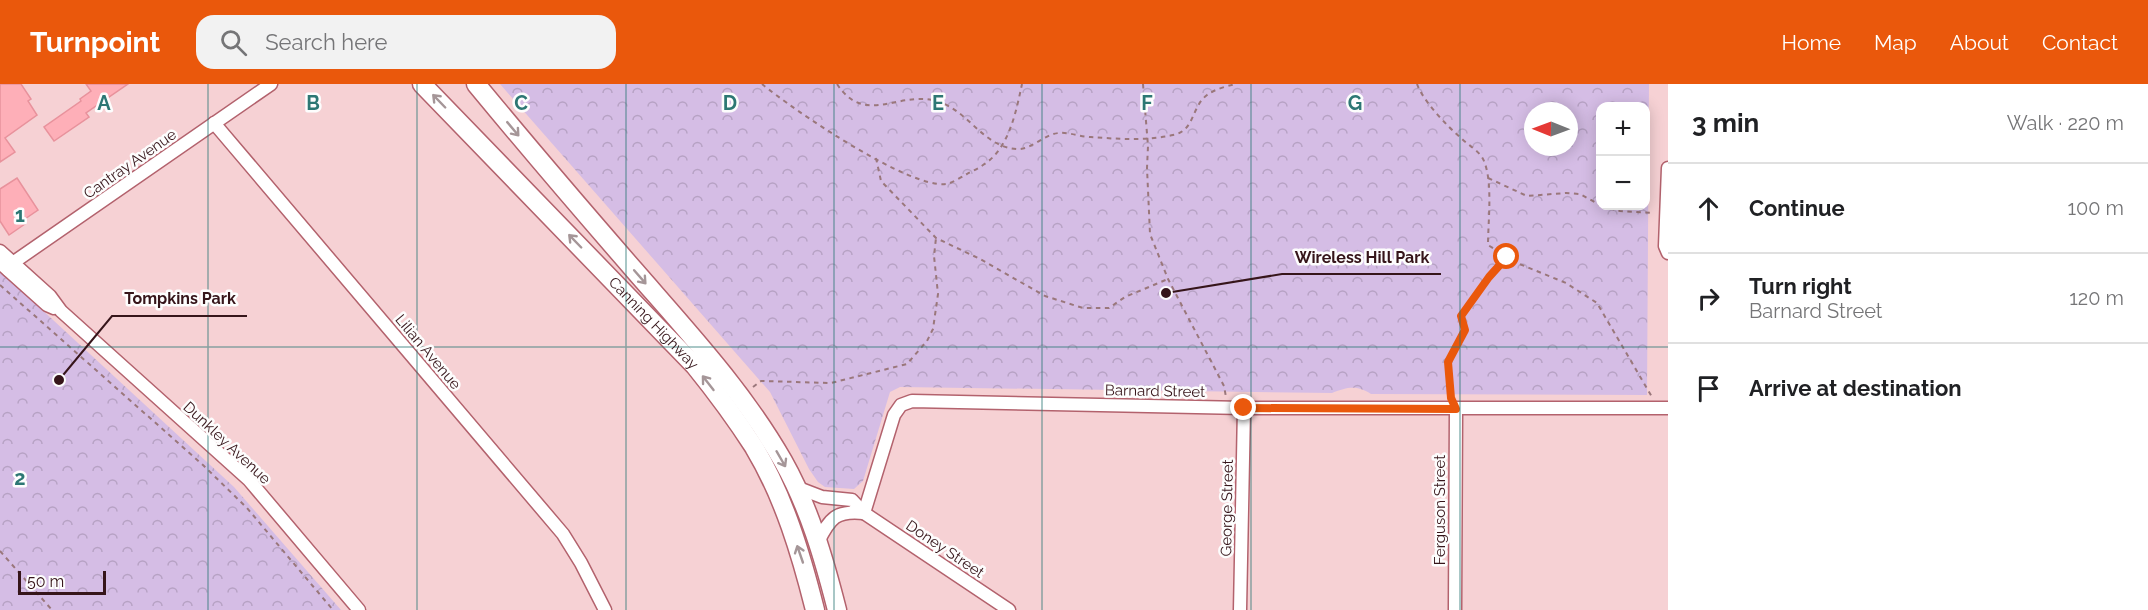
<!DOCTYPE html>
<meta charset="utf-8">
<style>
:root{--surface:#fff;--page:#f2f2f2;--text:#202124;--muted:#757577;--line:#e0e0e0;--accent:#ea580c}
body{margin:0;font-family:Raleway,sans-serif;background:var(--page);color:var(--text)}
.controls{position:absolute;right:18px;top:18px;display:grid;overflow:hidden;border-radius:12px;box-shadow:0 3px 15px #0003}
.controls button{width:54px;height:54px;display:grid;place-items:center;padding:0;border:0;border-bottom:2px solid var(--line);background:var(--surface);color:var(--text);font:30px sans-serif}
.compass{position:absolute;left:1524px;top:18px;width:54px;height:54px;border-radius:50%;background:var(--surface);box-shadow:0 3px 15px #0003;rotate:271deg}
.scale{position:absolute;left:18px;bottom:15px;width:88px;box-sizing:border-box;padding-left:6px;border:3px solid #36151a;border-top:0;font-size:16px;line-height:21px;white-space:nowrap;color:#36151a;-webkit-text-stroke:4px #fdfdfd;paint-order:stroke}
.stop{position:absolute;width:18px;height:18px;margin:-14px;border:4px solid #ea580c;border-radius:50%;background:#fff}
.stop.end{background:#ea580c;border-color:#fff;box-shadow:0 2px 6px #0008}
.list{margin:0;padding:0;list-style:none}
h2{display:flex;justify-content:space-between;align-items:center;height:78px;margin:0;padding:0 24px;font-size:26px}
h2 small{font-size:20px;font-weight:400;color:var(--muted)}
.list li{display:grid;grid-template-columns:39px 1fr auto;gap:18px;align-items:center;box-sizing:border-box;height:90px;padding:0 24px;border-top:2px solid var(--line)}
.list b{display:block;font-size:22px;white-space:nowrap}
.list p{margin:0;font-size:20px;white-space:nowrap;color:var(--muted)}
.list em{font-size:20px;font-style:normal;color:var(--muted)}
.icon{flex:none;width:33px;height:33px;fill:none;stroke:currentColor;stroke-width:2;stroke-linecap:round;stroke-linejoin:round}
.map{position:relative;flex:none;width:1668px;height:526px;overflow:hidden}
header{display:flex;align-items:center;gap:36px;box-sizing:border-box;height:84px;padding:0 30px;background:var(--accent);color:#fff}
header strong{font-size:28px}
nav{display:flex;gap:33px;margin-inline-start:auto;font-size:21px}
.search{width:420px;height:54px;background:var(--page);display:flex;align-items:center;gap:15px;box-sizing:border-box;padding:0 21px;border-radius:18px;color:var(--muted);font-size:22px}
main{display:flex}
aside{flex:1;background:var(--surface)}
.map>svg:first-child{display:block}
.park{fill:url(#park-crowns);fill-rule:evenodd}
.building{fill:#feafb8;stroke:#e8929c;stroke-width:1.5}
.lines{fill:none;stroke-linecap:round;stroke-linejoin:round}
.minor-casing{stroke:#b3626d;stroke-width:15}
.highway-casing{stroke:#b3626d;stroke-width:21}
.path{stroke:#9a777b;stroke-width:2;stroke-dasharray:4.5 4.5;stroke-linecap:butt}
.minor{stroke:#fff;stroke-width:12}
.highway{stroke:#fff;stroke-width:18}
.oneway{stroke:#a59698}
.route{stroke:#ea580c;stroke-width:8}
.grid{fill:none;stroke:#2d7774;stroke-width:1.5;stroke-opacity:0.55}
.labels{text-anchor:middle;stroke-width:5;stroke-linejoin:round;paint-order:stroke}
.street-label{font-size:15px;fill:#36151a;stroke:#fdfdfd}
.grid-label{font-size:20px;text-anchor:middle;font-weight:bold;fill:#2d7774;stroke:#fdfdfd;stroke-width:5;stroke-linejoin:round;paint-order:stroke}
.leader{fill:none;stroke:#36151a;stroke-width:2}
.callout-dot{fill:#36151a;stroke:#fdfdfd;stroke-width:2}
.callout-label{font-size:16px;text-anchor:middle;font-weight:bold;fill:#36151a;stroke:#fdfdfd;stroke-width:5;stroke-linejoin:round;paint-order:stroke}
</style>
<header>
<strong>Turnpoint</strong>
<div class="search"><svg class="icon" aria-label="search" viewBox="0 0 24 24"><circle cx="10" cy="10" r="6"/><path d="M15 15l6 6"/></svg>Search here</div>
<nav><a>Home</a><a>Map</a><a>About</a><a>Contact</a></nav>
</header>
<main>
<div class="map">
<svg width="1668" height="526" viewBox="0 0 1668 526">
<defs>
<pattern id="park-crowns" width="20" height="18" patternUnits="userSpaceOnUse" patternTransform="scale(1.5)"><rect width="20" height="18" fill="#d5bde5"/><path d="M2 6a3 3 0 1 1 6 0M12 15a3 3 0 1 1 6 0" fill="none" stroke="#b7a2c4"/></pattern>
</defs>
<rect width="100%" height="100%" fill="#f6d1d4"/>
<g class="park">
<path d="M500,0H1649L1647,311L1371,310C1356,301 1348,303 1332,309L900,303L890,308L863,397L854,405L825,403L818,398L809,385L770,308ZM1646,22V122H1600V22ZM1533,27H1569V63H1533Z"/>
<polygon points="0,187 234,403 341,526 0,526"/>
</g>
<g class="building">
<polygon points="0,0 21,0 31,15 28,17 37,31 5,54 15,68 0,78"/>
<polygon points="86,0 128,0 86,29 89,33 54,57 44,43 81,17 80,15 91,7"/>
<polygon points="17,94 38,126 22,137 25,140 9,151 0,137 0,105"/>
</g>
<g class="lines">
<defs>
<g id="minor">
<polyline points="214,39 563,450 581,479 605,526"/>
<polyline points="1668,84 1665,162 1668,169"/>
<polyline points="0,167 50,212 61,227 249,396 359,526"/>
<polyline points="0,179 47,221 54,224"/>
<polyline points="8,186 14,178 271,0"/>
<polyline points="796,403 822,413 852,416 864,429 1009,526"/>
<polyline points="864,429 894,331 901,321 912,317 1244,324 1668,324"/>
<path d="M818,458C830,434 836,426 864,429"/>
<polyline points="1240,526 1244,324"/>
<polyline points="1455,526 1456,325"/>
</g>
<g id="highway">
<path id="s1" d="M422,0L695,282C716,308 736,335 754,363C784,413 801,470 815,526"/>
<path d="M476,0C528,63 581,125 635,187C688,248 743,307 783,377C809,423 824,475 837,526"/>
</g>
</defs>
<use href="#minor" class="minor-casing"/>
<use href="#highway" class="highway-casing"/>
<g class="path">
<path d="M762,0C792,25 909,105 946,100C953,99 961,93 967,90C972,87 978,85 983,81C1009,65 1016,28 1022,0"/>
<path d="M837,0C864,41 895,9 932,16C968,23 981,63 1017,65C1032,66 1044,50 1059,49C1069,48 1081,53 1091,53C1117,55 1147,57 1173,51C1195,47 1191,23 1207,11C1215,5 1227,2 1236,0"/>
<polyline points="1143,0 1148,62 1147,84 1150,150 1168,195 1224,302 1226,313"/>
<path d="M1417,0C1423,17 1447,42 1461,54C1469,62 1480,67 1484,77C1493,99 1488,137 1488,161L1517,179L1566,199L1597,219L1652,313"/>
<polyline points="876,74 881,97 936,154 980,175 1045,212 1083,224 1109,224 1125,213 1168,195"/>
<polyline points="1488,94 1527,112 1566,109 1580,110 1600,121"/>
<polyline points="1601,122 1620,127 1654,129"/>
<polyline points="0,201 203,381 247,424 333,526"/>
<polyline points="753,303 761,297 831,299 907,280 927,257 933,245 938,210 934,172 936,154"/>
<polyline points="1450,312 1448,278 1465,246 1461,232 1489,193 1506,173"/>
<polyline points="0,467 52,526"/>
</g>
<use href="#minor" class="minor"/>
<use href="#highway" class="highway"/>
</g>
<defs><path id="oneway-shaft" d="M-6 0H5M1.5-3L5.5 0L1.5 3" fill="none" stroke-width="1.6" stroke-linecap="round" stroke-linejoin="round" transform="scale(1.5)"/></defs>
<g class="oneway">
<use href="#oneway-shaft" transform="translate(439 17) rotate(-134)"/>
<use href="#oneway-shaft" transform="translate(513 45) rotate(50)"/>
<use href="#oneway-shaft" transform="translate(575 157) rotate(-134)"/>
<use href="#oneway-shaft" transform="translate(640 193) rotate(49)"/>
<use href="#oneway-shaft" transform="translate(708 299) rotate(-128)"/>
<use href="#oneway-shaft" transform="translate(781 375) rotate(60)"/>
<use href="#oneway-shaft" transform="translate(800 470) rotate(-109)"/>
</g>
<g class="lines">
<polyline class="route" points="1244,324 1456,325 1451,314 1448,278 1465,246 1461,232 1489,193 1507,173"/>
</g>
<path class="grid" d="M208,0V526M417,0V526M626,0V526M834,0V526M1042,0V526M1251,0V526M1460,0V526M0,263H1668"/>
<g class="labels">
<g class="street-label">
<text transform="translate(130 80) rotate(-35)" y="5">Cantray Avenue</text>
<text dy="5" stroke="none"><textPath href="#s1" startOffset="333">Canning Highway</textPath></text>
<text transform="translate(428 268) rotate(50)" y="5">Lilian Avenue</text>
<text transform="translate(1155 307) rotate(1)" y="5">Barnard Street</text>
<text transform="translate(227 359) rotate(43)" y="5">Dunkley Avenue</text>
<text transform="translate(1227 424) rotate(-89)" y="5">George Street</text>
<text transform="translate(1440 426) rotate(-90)" y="5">Ferguson Street</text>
<text transform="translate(945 465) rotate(34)" y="5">Doney Street</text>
</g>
</g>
<g class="grid-label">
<text x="104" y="26">A</text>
<text x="313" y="26">B</text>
<text x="521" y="26">C</text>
<text x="730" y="26">D</text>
<text x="938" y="26">E</text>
<text x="1147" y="26">F</text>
<text x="1355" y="26">G</text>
<text x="20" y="138">1</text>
<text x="20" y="401">2</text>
</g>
<path class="leader" d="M1166 209L1282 190H1441M59 296L112 232H247"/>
<g class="callout-dot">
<circle cx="1166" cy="209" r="6"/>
<circle cx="59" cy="296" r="6"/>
</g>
<g class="callout-label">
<text x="1362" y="179">Wireless Hill Park</text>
<text x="180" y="220">Tompkins Park</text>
</g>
</svg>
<div class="controls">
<button>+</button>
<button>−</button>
</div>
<svg class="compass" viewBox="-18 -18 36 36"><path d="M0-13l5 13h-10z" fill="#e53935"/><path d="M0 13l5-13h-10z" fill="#757577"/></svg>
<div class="scale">50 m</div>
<div class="stop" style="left:1507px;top:173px"></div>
<div class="stop end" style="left:1244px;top:324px"></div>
</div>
<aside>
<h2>3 min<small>Walk · 220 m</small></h2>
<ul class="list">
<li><svg class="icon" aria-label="ahead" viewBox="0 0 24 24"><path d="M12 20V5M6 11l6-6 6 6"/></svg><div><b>Continue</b></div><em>100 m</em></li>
<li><svg class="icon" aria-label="right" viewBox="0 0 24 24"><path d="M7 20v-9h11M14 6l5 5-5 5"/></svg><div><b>Turn right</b><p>Barnard Street</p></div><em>120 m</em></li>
<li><svg class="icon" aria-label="arrive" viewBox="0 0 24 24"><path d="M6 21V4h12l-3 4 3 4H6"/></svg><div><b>Arrive at destination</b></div></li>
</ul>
</aside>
</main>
